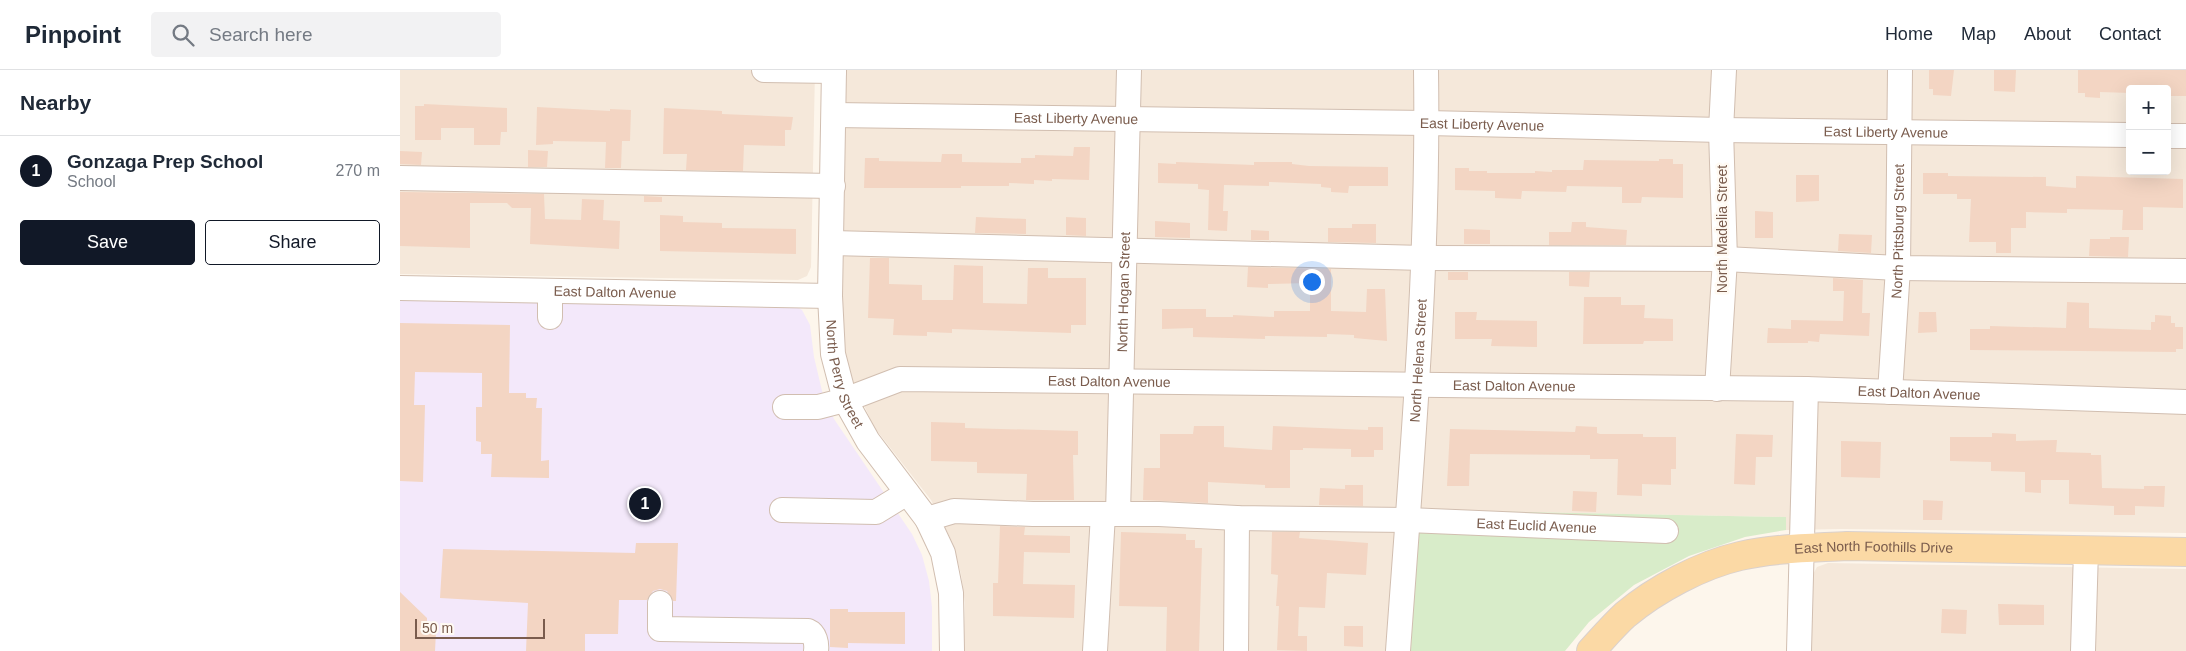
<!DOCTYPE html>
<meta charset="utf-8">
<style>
:root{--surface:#fff;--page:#f2f2f3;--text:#1f2937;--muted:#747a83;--line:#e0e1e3;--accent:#111827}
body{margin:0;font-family:Helvetica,sans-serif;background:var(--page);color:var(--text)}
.controls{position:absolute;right:15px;top:15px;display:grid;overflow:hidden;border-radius:5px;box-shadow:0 5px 20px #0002}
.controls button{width:45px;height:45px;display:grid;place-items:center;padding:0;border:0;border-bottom:1px solid var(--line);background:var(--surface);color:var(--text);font:25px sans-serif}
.scale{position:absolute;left:15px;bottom:12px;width:130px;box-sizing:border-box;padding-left:5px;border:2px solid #7a5c4d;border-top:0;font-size:14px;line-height:18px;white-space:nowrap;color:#7a5c4d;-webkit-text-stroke:4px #fffaf3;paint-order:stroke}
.you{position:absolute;left:911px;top:211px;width:18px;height:18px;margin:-12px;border:4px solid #fff;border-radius:50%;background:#1a73e8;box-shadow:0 0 0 8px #1a73e833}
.badge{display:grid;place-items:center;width:32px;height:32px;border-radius:50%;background:var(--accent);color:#fff;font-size:16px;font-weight:700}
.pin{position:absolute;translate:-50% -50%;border:2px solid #fff;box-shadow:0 1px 5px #0006}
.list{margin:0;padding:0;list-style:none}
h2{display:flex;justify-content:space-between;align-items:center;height:65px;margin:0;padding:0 20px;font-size:21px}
h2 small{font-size:16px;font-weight:400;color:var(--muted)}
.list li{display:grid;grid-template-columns:32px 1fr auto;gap:15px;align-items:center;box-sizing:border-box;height:70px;padding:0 20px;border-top:1px solid var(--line)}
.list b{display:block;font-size:19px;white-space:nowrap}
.list p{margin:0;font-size:16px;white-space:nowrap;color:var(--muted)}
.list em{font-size:16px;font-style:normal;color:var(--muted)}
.actions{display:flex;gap:10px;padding:15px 20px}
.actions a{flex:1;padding:11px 0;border:1px solid var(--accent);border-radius:5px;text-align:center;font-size:18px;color:var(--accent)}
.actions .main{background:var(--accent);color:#fff}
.icon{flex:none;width:28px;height:28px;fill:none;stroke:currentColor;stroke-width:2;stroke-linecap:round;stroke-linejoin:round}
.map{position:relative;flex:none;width:1786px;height:581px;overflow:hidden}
header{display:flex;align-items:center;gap:30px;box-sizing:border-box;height:70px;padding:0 25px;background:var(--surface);border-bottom:1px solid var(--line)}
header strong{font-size:24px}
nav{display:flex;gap:28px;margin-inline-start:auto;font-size:18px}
.search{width:350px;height:45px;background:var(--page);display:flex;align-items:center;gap:12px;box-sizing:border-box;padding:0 18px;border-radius:5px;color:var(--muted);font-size:19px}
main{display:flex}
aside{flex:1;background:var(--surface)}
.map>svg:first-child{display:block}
.residential{fill:#f5e8da;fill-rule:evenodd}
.education{fill:#f3e8fa}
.green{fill:#d8ecc9}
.building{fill:#f3d5c3}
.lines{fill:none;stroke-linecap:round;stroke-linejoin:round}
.minor-casing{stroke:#d1beb0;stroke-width:26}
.major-casing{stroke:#dad1cd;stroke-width:30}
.minor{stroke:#fff;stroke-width:24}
.major{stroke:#fbd9a5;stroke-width:28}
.labels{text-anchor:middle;stroke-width:5;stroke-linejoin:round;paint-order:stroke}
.street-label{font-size:14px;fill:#7a5c4d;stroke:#fffaf3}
</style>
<header>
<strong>Pinpoint</strong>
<div class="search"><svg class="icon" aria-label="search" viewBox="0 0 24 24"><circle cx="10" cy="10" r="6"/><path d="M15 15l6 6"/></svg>Search here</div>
<nav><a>Home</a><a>Map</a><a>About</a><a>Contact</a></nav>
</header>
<main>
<aside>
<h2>Nearby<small></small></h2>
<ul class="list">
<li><span class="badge">1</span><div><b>Gonzaga Prep School</b><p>School</p></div><em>270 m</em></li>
</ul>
<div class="actions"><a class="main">Save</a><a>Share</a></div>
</aside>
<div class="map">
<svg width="1786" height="581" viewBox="0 0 1786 581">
<rect width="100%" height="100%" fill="#fdf6ec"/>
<g class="residential">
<polygon points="0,0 415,0 411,197 407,206 398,210 0,204"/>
<path d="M446,0H1786V463L1441,459L1386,460V447L1016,440L1011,581H564L565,533L561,504L553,474L531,430L474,357L445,294L441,255ZM1730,19H1767V101H1730Z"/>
<polygon points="1428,493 1786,499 1786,581 1410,581 1412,506 1417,497"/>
</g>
<polygon class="education" points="0,228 397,237 402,240 410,255 414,287 423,325 434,349 512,464 522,485 529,511 532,537 532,581 0,581"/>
<polygon class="green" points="1016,440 1386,447 1386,460 1345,467 1289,486 1234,515 1189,552 1165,581 1011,581"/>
<g class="building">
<polygon points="1529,0 1554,0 1551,26 1533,25 1533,19 1529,19"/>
<polygon points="1594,0 1616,0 1615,22 1594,21"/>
<polygon points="1678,0 1786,0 1786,26 1767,26 1767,19 1730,19 1730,23 1700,22 1700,28 1685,27 1685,23 1678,23"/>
<polygon points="24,34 107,38 107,62 101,62 100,75 74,75 74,58 41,58 41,70 15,70 15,36 24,36"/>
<polygon points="137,37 210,41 210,39 231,40 230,71 222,71 221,98 205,98 206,72 153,71 153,74 136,75"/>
<polygon points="264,38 322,41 322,44 393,47 391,60 385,60 385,76 344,75 343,101 286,100 287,84 263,84"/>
<polygon points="674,77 690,77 689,110 652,109 652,111 634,110 634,114 609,113 609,116 561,116 561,118 464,118 465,88 479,88 479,91 541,92 542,84 562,84 562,92 621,93 621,88 635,88 635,85 673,86"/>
<polygon points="128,80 148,81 147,97 128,97"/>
<polygon points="0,81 22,82 21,95 0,94"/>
<polygon points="1259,89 1273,89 1273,94 1283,94 1283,128 1242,127 1241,133 1222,133 1222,117 1167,116 1166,122 1122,121 1121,129 1095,128 1095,121 1055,120 1055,98 1069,98 1069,101 1087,101 1087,103 1135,103 1135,101 1152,102 1152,100 1183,100 1184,90 1259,91"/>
<polygon points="776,92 854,95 854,92 892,92 892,94 909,96 988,97 988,116 949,116 948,123 931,122 931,118 921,117 921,114 869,112 869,116 824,115 823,141 828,141 827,161 808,160 809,120 798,119 798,114 758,113 758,93 776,94"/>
<polygon points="1523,103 1548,103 1548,106 1646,107 1646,116 1676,118 1676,106 1783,109 1783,138 1743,137 1743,160 1722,160 1723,140 1667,139 1667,143 1626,142 1626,158 1611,158 1611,183 1596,183 1596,172 1569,172 1571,129 1557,129 1557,124 1523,124"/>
<polygon points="1396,105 1419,105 1419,131 1396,132"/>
<polygon points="0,122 144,124 145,149 181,150 182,129 204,130 203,150 220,151 219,179 130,174 131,138 112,138 107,133 70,133 70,178 0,176"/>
<polygon points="244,126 262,127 262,132 244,132"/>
<polygon points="1355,141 1373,142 1373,168 1355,168"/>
<polygon points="260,145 283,146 283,152 322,153 322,158 396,159 396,184 260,181"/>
<polygon points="576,147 626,149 626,164 575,163"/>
<polygon points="666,147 686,148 686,166 666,165"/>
<polygon points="755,151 790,153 790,168 755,167"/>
<polygon points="1172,152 1186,152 1186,157 1227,160 1226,175 1149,175 1149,162 1171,162"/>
<polygon points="952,154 976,154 976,173 928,172 928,158 952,158"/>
<polygon points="1064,159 1090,160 1090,174 1064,174"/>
<polygon points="851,160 869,161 869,170 851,170"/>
<polygon points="1439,164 1472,165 1471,183 1438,181"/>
<polygon points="1710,167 1729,167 1728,187 1689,186 1690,169 1710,169"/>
<polygon points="470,188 489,188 489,214 522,215 522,230 553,230 554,195 583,196 583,233 627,234 628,198 648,198 648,208 686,208 686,255 671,255 671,263 552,259 552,263 527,262 527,266 493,265 494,249 468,248"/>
<polygon points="848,197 931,199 931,241 966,242 967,219 985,219 987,271 954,268 954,265 927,264 927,267 865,266 865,269 793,267 793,258 762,259 762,239 806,239 806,247 833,247 833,245 874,247 874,241 910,241 910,213 868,214 868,218 847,217"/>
<rect x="1048" y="202" width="20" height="8"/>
<polygon points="1169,202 1190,202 1189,217 1169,216"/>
<polygon points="1433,208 1463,210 1462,243 1470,243 1469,266 1420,264 1419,272 1408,271 1408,273 1367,273 1368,258 1391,259 1391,250 1443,251 1444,221 1433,221"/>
<polygon points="1184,227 1221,227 1221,235 1245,235 1244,248 1273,249 1273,271 1244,271 1243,274 1183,274"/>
<polygon points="1667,232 1689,233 1689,258 1751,260 1751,252 1755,252 1755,245 1771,246 1771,253 1775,253 1775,257 1783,257 1783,279 1776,279 1776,282 1570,280 1570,259 1590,259 1590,256 1666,258"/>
<polygon points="1055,242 1077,242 1076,250 1137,251 1137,277 1091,276 1092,269 1055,269"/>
<polygon points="1519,242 1536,242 1537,262 1518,263"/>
<polygon points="0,253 110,255 109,323 126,323 126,328 137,328 136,338 142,338 141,391 149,390 149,408 91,407 92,384 81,384 81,372 76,371 76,337 82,337 82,303 15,302 14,335 25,335 23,412 0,411"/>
<polygon points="531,352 565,353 565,358 678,361 678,385 673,385 674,430 626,430 627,404 577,403 577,392 531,391"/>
<polygon points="794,356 824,356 824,377 872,380 873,356 968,360 968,357 983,357 983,380 974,380 974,387 951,387 951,379 903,378 903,380 890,380 890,418 865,418 865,415 808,412 808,433 743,430 744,398 760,398 760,364 793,364"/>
<polygon points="1176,356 1197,357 1197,363 1200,364 1243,364 1243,367 1276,367 1276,399 1271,399 1271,415 1242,414 1242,426 1217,425 1218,389 1190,389 1190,385 1070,384 1069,416 1047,416 1050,359 1175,362"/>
<polygon points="1592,363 1616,364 1616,371 1657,370 1656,382 1691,383 1691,385 1701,385 1702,418 1744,419 1744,416 1765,416 1764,437 1735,436 1735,445 1714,445 1714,436 1669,434 1669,410 1641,410 1641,423 1625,422 1625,402 1591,401 1591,392 1550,391 1550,367 1592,367"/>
<polygon points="1336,364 1373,365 1372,387 1356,387 1355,415 1334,414"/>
<polygon points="1441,371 1481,372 1480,408 1441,407"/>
<polygon points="945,415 963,415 963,436 919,435 920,418 945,419"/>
<polygon points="1173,421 1197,422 1196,442 1172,441"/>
<polygon points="1523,430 1543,431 1542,450 1523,450"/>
<polygon points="600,456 625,457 624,465 670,466 670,483 624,482 623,514 675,515 674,548 593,546 593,513 598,513"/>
<polygon points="721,462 786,464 786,470 795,470 795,478 802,478 799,581 766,581 767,537 719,536"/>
<polygon points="872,462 900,462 899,468 968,473 966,505 927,503 925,538 899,537 898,566 907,566 907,581 877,580 879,536 876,536 878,505 871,504"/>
<polygon points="236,473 278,473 276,531 273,531 267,521 260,519 253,521 247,530 219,530 218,564 185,564 185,581 126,581 128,533 40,528 43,479 235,483"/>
<polygon points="0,522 27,548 27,562 36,562 35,581 0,581"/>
<polygon points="1598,534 1644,535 1644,555 1599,555"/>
<polygon points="430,539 448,539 448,542 505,542 505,574 448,573 448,578 430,577"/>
<polygon points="1542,539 1567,540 1566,564 1541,563"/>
<polygon points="944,556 963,556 963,577 944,576"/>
</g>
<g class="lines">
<defs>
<g id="minor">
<polyline points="364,0 434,1"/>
<path id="s1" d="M434,0L430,226L433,284L445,330L468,371L527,449L543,483L551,523L552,581"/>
<path id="s2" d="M434,45L1027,53L1321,60L1730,65"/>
<polyline points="1767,66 1786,66"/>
<polyline points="0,108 433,116"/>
<polyline points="432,173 1024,188 1325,189 1498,198 1786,201"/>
<path id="s3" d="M0,218L430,226"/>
<polyline points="150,247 150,221"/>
<polyline points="1317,319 1325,189 1321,60 1324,0"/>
<path id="s4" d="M1490,322L1498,198L1500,0"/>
<path id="s5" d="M385,337H418L445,330L500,309L1406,319L1786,332"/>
<polyline points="382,440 476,442 507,423"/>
<path id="s6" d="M718,444L729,0"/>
<path id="s7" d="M527,449L554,441L633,444H759L837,448L1008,450L1266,461"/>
<path d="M260,533V559L408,561C415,564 417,573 416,581"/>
<polyline points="695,581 703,444"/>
<polyline points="836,581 837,448"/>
<path id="s8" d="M998,581C1012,387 1029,194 1026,0"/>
<polyline points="1399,581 1406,319"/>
<polyline points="1683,581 1686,480"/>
</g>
<g id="major">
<path id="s9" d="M1191,581C1202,569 1213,556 1225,545C1256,519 1301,495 1340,486C1375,478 1412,478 1447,476L1786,482"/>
</g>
</defs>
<use href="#minor" class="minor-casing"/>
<use href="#major" class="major-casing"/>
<use href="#minor" class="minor"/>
<use href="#major" class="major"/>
</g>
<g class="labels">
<g class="street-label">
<text dy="5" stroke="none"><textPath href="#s2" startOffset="242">East Liberty Avenue</textPath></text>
<text dy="5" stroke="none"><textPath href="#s2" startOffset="648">East Liberty Avenue</textPath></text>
<text dy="5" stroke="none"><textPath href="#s2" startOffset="1052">East Liberty Avenue</textPath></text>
<text transform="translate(1322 159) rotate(-90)" y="5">North Madelia Street</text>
<text dy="5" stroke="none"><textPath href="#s4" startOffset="161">North Pittsburg Street</textPath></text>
<text dy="5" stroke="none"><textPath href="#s3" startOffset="215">East Dalton Avenue</textPath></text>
<text dy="5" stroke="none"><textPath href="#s6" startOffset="222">North Hogan Street</textPath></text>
<text dy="5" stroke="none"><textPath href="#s8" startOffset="291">North Helena Street</textPath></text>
<text dy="5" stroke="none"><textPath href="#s1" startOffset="306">North Perry Street</textPath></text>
<text dy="5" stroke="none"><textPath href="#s5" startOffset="329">East Dalton Avenue</textPath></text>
<text dy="5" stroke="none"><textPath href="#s5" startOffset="734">East Dalton Avenue</textPath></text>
<text dy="5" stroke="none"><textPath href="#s5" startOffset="1139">East Dalton Avenue</textPath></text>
<text dy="5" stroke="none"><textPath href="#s7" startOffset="611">East Euclid Avenue</textPath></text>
<text dy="5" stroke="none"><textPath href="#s9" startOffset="314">East North Foothills Drive</textPath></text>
</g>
</g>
</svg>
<div class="controls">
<button>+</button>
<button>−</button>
</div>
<div class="scale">50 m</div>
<div class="you"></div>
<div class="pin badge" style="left:245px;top:434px">1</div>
</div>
</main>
